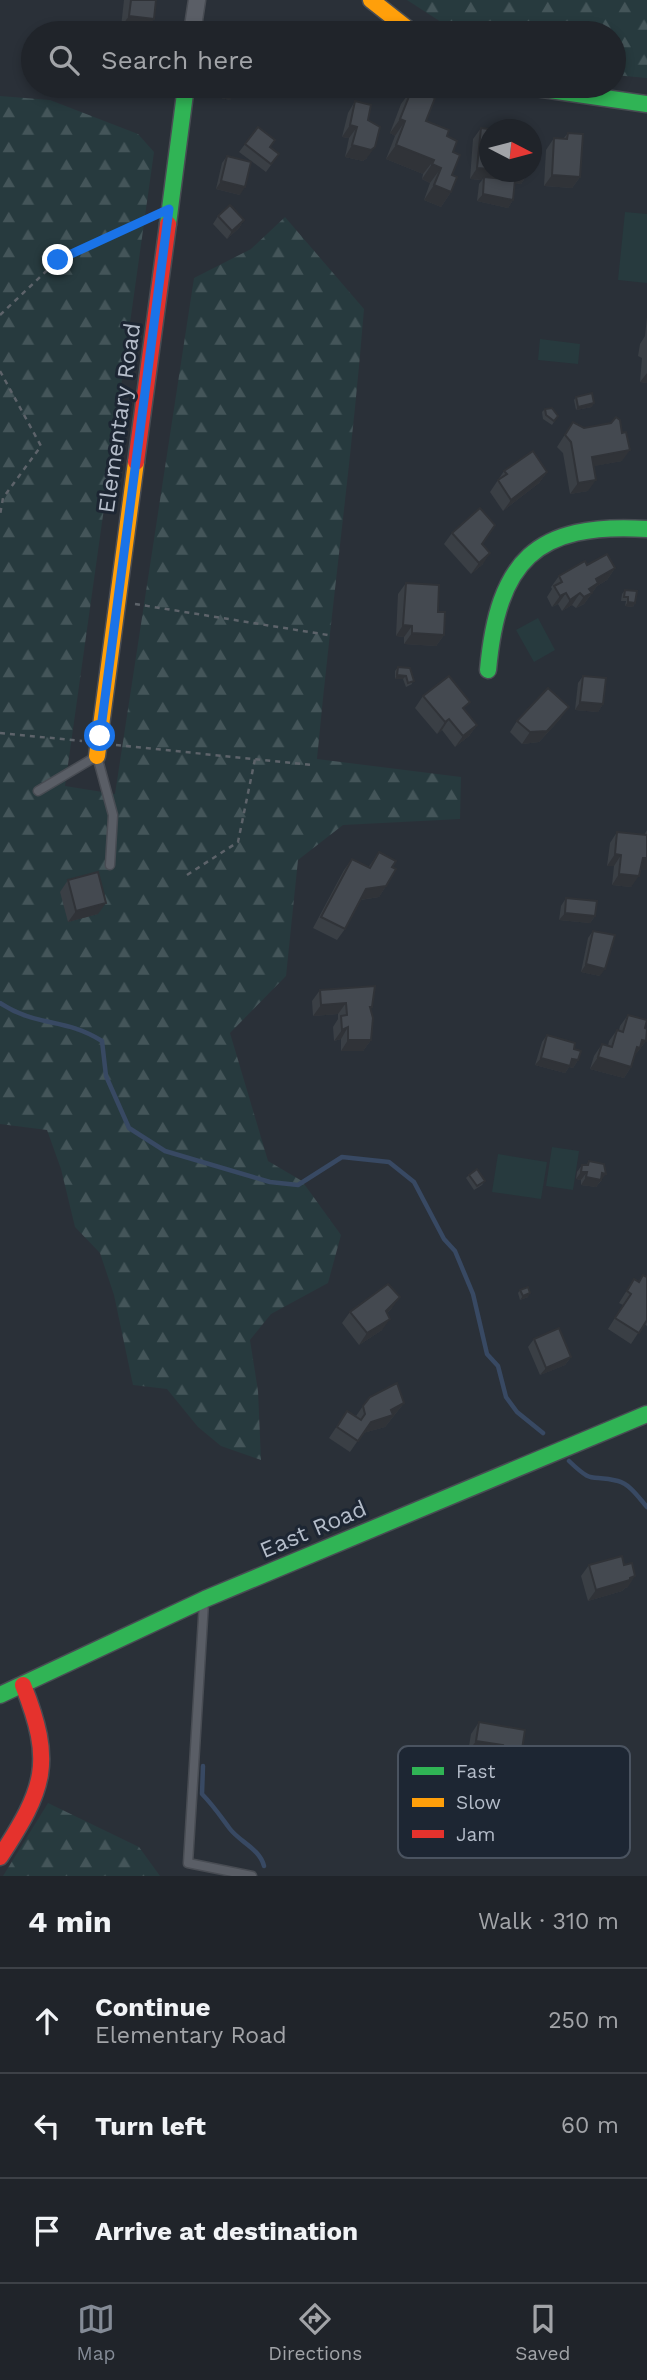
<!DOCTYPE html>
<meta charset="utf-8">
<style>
:root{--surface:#20242a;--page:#282c32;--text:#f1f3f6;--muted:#a2a4a8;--line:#3d4147;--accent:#848b96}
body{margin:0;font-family:"Work Sans",sans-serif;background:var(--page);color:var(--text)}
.compass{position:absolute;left:479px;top:119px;width:63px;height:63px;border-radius:50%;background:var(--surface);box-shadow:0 4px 10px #0003;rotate:96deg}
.stop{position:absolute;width:21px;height:21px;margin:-16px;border:5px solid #1a73e8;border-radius:50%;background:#fff}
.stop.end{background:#1a73e8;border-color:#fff;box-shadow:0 2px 7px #0008}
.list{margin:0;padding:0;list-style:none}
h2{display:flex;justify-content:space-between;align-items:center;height:91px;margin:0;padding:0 28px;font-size:30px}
h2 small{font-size:23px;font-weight:400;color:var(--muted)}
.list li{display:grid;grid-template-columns:46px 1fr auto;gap:21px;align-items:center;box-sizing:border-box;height:105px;padding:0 28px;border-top:2px solid var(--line)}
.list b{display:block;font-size:26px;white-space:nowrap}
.list p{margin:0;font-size:23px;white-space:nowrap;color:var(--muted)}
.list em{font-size:23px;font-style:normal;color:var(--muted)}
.icon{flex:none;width:38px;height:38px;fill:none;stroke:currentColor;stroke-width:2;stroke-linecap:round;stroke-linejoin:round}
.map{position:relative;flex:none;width:647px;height:1876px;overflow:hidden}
.search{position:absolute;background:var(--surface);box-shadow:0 4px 10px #0003;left:21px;right:21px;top:21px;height:77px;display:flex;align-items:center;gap:18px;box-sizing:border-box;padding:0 24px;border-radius:38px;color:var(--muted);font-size:26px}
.sheet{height:406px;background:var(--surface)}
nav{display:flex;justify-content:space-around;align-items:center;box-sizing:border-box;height:98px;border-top:2px solid var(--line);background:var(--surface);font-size:19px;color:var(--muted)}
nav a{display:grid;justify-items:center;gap:4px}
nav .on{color:var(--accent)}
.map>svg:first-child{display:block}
.forest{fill:url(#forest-firs)}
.garden{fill:#273a3e}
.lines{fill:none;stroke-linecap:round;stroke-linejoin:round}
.stream{stroke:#384963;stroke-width:4.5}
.lane-casing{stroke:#484c53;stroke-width:11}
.street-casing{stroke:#484c53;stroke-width:19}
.fast-casing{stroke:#484c53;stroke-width:19}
.slow-casing{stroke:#484c53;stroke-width:19}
.jam-casing{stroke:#484c53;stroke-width:19}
.path{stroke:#5d636a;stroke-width:2.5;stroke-dasharray:5 5;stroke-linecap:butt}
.lane{stroke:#5a5e66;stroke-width:8}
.street{stroke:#5a5e66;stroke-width:16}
.fast{stroke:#30b455;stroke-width:16}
.slow{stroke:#ff9f0a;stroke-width:16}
.jam{stroke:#e5322d;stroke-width:16}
.wall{fill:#3a3f45}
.shaded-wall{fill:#303338}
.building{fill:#444950;stroke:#303338;stroke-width:2}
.route{stroke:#1a73e8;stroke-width:9}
.labels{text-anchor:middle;stroke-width:6;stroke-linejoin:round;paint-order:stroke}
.street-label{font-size:23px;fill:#b4bcc9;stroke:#1d2633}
.key{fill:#1d2633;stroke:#4a5360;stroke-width:2}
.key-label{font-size:19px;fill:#b4bcc9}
</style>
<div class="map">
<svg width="647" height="1876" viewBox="0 0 647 1876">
<defs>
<pattern id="forest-firs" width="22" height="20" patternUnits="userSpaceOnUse" patternTransform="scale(1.75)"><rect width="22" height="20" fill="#273a3e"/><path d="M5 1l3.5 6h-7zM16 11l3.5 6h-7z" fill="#445559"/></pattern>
</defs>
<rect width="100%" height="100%" fill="#2a3038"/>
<g class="forest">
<polygon points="407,0 647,0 647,78 614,75 614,33 458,33"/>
<path d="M0,96L50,100L138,134L154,152L65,786L115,794L194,278L251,249L285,217L364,309C352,459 331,609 317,759L461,777L460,819L343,825L298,860L286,976L230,1033L268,1161L302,1181L341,1235L328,1283L271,1314L250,1340L258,1391L261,1460L221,1446L198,1427L167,1389L133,1385L114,1295L100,1253L75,1227L61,1169L47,1130L0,1124Z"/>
<polygon points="48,1803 139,1847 160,1876 3,1876"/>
</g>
<g class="garden">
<polygon points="625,212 647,214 647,283 618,280"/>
<polygon points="540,339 580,344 578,364 538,360"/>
<polygon points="538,618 555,650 534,662 516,630"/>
<polygon points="552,1147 579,1151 573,1190 546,1186"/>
<polygon points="498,1154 547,1162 541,1199 492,1192"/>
</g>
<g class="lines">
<g class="stream">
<path d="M0,1003C38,1028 64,1017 102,1041L106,1076L129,1128L165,1151L270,1182L298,1185L342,1157L389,1162L414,1182L444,1239L455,1251L473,1294L487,1354L498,1366L506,1397L517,1412L543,1433"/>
<path d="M569,1461C594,1485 589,1474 618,1481C630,1484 639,1498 647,1507"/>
<path d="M203,1766L202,1794C213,1805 221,1817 230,1829C240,1842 260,1849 264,1866"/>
</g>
<defs>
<g id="lane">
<polyline points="38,791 97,756 113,815 110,865"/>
<polyline points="204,1602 188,1863 252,1876"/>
</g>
<polyline id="street" points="192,33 197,0"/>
<g id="fast">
<polyline points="522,86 647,104"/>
<polyline points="168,224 186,86"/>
<path d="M488,670C498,561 535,522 647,529"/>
<polyline points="0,1695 205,1599 647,1414"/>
</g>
<g id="slow">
<polyline points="371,0 413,33"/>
<polyline points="97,756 136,462"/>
</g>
<g id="jam">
<polyline points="136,462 168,224"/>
<path d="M0,1857C45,1788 54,1763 23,1685"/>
</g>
</defs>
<use href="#lane" class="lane-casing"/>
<use href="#street" class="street-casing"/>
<use href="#fast" class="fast-casing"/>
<use href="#slow" class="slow-casing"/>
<use href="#jam" class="jam-casing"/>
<g class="path">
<polyline points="0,315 58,260 151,218"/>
<polyline points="0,371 41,446 3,498 0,515"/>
<polyline points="135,604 328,635"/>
<polyline points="0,733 82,741"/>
<polyline points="116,745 312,765"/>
<polyline points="187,875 238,842 255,759"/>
</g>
<use href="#lane" class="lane"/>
<use href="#street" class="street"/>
<use href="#fast" class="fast"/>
<use href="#slow" class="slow"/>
<use href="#jam" class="jam"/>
</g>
<g class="wall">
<polygon points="124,0 156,0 146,30 121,27"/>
<polygon points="214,86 239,86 238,89 230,100 212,96"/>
<polygon points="412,89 426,121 447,136 453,152 451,192 441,207 424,200 430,183 422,179 423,174 386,159 395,136 390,133 401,104"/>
<polygon points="355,101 368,120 367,158 363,161 345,157 349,138 342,137 348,113"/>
<polygon points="258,127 270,147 279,154 266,172 239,152"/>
<polygon points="481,128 529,172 521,184 515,183 513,200 508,208 477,201 479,184 482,180 470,179 473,139"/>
<polygon points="568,133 580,177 572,188 544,186 546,150 554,138 563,139"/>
<polygon points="227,156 240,195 216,189 222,163"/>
<polygon points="218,216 244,220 239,228 227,239 213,224"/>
<polygon points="647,317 647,383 640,382 642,358 638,356 640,344 645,336"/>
<polygon points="576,397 592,407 576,410 574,400"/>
<polygon points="545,409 558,416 552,425 543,419 542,412"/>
<polygon points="573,422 622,461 593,466 588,491 570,494 563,453 557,447"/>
<polygon points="504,471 547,472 539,483 503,511 490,492"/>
<polygon points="452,533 482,544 483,564 471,574 444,544"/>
<polygon points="587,565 615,568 607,580 597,586 584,604 576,608 572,605 562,611 558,604 552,607 547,597 552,589 551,587 559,576"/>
<polygon points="406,583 438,612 444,635 436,646 404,644 404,637 396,636 398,594"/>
<polygon points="625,590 635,603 633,607 625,606 626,601 621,601 622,594"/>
<polygon points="398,667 410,668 412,684 406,687 403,679 395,679 395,671"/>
<polygon points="583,676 603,704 598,712 575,710 578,683"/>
<polygon points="423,696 465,710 477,725 469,736 455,747 442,730 437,734 415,708"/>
<polygon points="561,718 539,742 522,744 510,732 517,721"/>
<polygon points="647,830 647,870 640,869 631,887 612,885 614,866 607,866 610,843 617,832 644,835"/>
<polygon points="379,852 392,867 386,886 379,897 361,900 345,929 337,940 313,928 344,870 352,859 368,868"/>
<polygon points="68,880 98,914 68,922 60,892"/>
<polygon points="566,898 595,916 590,923 559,920 561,906"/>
<polygon points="593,931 600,976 581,972 588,938"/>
<polygon points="320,990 372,1007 370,1009 371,1040 363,1051 341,1051 341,1039 334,1041 333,1027 338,1019 338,1014 313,1016 312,1001"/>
<polygon points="628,1015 645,1028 646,1041 635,1055 631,1067 624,1078 590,1069 594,1056 602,1044 608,1046 609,1041 617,1030 619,1030 620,1026"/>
<polygon points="547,1035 574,1049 578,1060 573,1068 569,1067 565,1073 535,1065 542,1042"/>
<polygon points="589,1161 601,1181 596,1187 581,1185 581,1180 576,1179 577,1172 582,1165 586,1165"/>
<polygon points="469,1175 485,1181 482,1185 474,1190 466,1178"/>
<polygon points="647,1277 647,1326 644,1324 631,1344 608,1329 623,1305 619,1303 634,1279 638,1282"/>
<polygon points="520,1290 528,1297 520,1300 518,1293"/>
<polygon points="392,1308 387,1313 382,1330 359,1345 342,1323 350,1312"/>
<polygon points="534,1339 571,1357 565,1365 540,1375 528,1347"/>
<polygon points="404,1403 385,1427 363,1433 350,1452 329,1438 347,1411 356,1416 363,1406"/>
<polygon points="589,1565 628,1587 625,1588 622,1591 588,1601 581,1576"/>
<polygon points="479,1722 525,1730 513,1767 494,1764 495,1756 468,1752 471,1734"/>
</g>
<g class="shaded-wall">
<polygon points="129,16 154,19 146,30 121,27"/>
<polygon points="219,86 225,86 238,89 230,100 212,96"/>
<polygon points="400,119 405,121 395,136 390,133"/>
<polygon points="350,125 357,127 349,138 342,137"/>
<polygon points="352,145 375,147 367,158 363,161 345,157"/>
<polygon points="396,145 434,160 423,174 386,159"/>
<polygon points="432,164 441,168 430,183 422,179"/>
<polygon points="477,168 489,169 489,172 529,172 521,184 484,180 484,177 482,180 470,179"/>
<polygon points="552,175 580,177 572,188 544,186"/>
<polygon points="221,181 245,187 240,195 216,189"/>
<polygon points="434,185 451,192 441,207 424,200"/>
<polygon points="483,194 513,200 508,208 477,201"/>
<polygon points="244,220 239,228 227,239 232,231"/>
<polygon points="647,373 647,383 640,382"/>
<polygon points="594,403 592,407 576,410 578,407"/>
<polygon points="630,450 622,461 584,468 592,457"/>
<polygon points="547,472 539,483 503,511 511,500"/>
<polygon points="596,480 588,491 570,494 578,483"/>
<polygon points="490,553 483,564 471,574 479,563"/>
<polygon points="615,568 607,580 597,586 584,604 576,608 596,579"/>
<polygon points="566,593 558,604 552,607 560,596"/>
<polygon points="580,593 572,605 562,611 570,600"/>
<polygon points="628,602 635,603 633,607 625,606"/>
<polygon points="403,625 412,626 404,637 396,636"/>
<polygon points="412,633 444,635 436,646 404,644"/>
<polygon points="397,675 406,676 403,679 395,679"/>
<polygon points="580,702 603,704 598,712 575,710"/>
<polygon points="569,707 561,718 539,742 522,744 530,732"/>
<polygon points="449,719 442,730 437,734 445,722"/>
<polygon points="477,725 469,736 455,747 463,736"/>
<polygon points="615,854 621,855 614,866 607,866"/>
<polygon points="643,858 647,858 647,870 636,869"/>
<polygon points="619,874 639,876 631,887 612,885"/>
<polygon points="386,886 379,897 359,900 366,889"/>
<polygon points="106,903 98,914 68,922 76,911"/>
<polygon points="565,913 595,916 590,923 559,920"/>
<polygon points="586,964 605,969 600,976 581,972"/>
<polygon points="346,1003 338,1014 313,1016 321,1005"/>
<polygon points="348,1027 341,1039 334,1041 342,1030"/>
<polygon points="348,1040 371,1040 363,1051 341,1051"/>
<polygon points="642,1040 646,1041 632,1059 630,1058"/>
<polygon points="598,1057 631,1067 624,1078 590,1069"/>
<polygon points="541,1058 572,1059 578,1060 573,1068 569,1067 565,1073 535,1065"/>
<polygon points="581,1172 587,1172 581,1180 576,1179"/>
<polygon points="602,1173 606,1174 596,1187 581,1185 586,1177"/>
<polygon points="530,1293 528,1297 520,1300 523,1296"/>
<polygon points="400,1297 392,1308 378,1322 386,1311"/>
<polygon points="390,1319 382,1330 359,1345 367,1333"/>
<polygon points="571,1357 565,1365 540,1375 546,1368"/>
<polygon points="404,1403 385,1427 363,1433 371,1422"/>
<polygon points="635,1576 628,1587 625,1588 622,1591 588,1601 596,1590"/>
<polygon points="476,1741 503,1745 495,1756 468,1752"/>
<polygon points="502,1753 521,1756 513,1767 494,1764"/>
</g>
<g class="building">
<polygon points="131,0 156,0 154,19 129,16"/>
<polygon points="280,30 281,33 260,33"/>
<polygon points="225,86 239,86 238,89"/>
<polygon points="412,89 435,98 426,121 449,130 447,136 457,141 453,152 460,155 452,175 457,177 451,192 434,185 441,168 432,164 434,160 396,145 405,121 400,119"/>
<polygon points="355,101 371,105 368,120 380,127 375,147 371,150 352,145 357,127 350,125"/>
<polygon points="258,127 275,140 270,147 279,154 271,164 245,144"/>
<polygon points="481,128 497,130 489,130 489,169 477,168"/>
<polygon points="568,133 583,134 580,177 552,175 554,138 567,139"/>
<polygon points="227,156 251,162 245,187 221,181"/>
<polygon points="484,177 515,180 513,200 483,194"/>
<polygon points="230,205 244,220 232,231 218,216"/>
<polygon points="592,393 594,403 578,407 576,397"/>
<polygon points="552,408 558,416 554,421 546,415 545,409"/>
<polygon points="616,417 620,420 622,433 626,432 630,450 592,457 596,480 578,483 571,442 565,435 573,422 584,428 611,423"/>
<polygon points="533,451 547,472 511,500 498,480 507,474 504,471"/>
<polygon points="480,508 495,525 482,544 490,553 479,563 452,533"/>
<polygon points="607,554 615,568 596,579 598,583 589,589 592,593 584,597 580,593 570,600 566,593 560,596 554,586 562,582 559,576 585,561 587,565"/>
<polygon points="406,583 439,585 438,612 445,612 444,635 412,633 412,626 403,625"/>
<polygon points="625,590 637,591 635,603 628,602 628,597 624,597"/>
<polygon points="398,667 410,668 414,681 408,683 406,676 397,675"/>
<polygon points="449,676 470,702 463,708 477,725 463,736 449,719 445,722 423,696"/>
<polygon points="583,676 606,678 603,704 580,702"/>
<polygon points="548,688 569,707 547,731 530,732 517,721"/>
<polygon points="617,832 647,835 647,858 643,858 639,876 619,874 621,855 615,854"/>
<polygon points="379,852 396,861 392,867 396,869 386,886 366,889 345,929 321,917 352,859 370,868"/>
<polygon points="98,872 106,903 76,911 68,880"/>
<polygon points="566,898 597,901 595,916 565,913"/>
<polygon points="593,931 615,935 605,969 586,964"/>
<polygon points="375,986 372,1007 370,1007 373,1018 371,1040 348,1040 348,1027 342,1030 341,1016 347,1015 346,1003 321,1005 320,990"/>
<polygon points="628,1015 647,1020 645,1028 647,1029 646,1041 642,1040 640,1048 637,1047 631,1067 598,1057 602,1044 612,1047 617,1030 623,1032"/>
<polygon points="547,1035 575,1043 574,1049 581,1051 578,1060 572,1059 570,1066 541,1058"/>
<polygon points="589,1161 604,1164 606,1174 602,1173 601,1180 586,1177 587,1172 581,1172 582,1165 588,1165"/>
<polygon points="477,1169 485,1181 477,1186 469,1175"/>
<polygon points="643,1275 647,1277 647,1320 639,1333 615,1318 631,1294 627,1291 634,1279 639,1282"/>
<polygon points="388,1284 400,1297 386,1311 390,1319 367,1333 350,1312"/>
<polygon points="528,1287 530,1293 523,1296 520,1290"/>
<polygon points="559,1328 571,1357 546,1368 534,1339"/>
<polygon points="397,1383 404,1403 391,1410 393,1415 371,1422 358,1441 337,1427 347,1411 361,1420 365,1414 363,1406 370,1397"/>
<polygon points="622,1556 624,1565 632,1563 635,1576 630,1578 630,1580 596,1590 589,1565"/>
<polygon points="479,1722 525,1730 521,1756 502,1753 503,1745 476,1741"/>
</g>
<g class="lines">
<polyline class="route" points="58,260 169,209 100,736"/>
</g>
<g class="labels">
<g class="street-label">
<text transform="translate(119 418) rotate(-82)" y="8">Elementary Road</text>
<text transform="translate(313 1529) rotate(-23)" y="8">East Road</text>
</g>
</g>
<rect x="398" y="1746" width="232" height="112" rx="10" class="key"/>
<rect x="412" y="1767" width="32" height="8" fill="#30b455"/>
<rect x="412" y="1798" width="32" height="9" fill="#ff9f0a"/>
<rect x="412" y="1830" width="32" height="8" fill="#e5322d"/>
<g class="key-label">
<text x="456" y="1778">Fast</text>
<text x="456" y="1809">Slow</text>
<text x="456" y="1841">Jam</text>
</g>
</svg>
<svg class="compass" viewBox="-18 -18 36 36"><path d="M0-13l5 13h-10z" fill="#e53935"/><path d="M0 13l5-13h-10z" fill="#a2a4a8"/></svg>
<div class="stop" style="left:100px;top:736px"></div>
<div class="stop end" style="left:58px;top:260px"></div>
<div class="search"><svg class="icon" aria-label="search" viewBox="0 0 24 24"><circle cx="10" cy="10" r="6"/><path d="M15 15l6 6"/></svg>Search here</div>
</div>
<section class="sheet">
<h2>4 min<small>Walk · 310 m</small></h2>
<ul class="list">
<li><svg class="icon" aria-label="ahead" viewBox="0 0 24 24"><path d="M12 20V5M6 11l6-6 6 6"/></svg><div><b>Continue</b><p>Elementary Road</p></div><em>250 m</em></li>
<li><svg class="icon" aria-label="left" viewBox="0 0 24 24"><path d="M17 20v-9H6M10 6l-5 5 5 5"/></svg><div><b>Turn left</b></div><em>60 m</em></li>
<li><svg class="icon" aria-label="arrive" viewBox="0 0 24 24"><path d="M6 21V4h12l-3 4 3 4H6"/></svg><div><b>Arrive at destination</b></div></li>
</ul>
</section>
<nav>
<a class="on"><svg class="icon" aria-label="map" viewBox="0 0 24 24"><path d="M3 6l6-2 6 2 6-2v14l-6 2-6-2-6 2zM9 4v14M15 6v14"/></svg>Map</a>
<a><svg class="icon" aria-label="directions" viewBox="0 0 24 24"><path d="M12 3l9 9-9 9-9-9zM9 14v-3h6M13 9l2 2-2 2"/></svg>Directions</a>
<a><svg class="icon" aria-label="saved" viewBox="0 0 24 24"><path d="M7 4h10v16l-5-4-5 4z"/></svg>Saved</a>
</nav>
